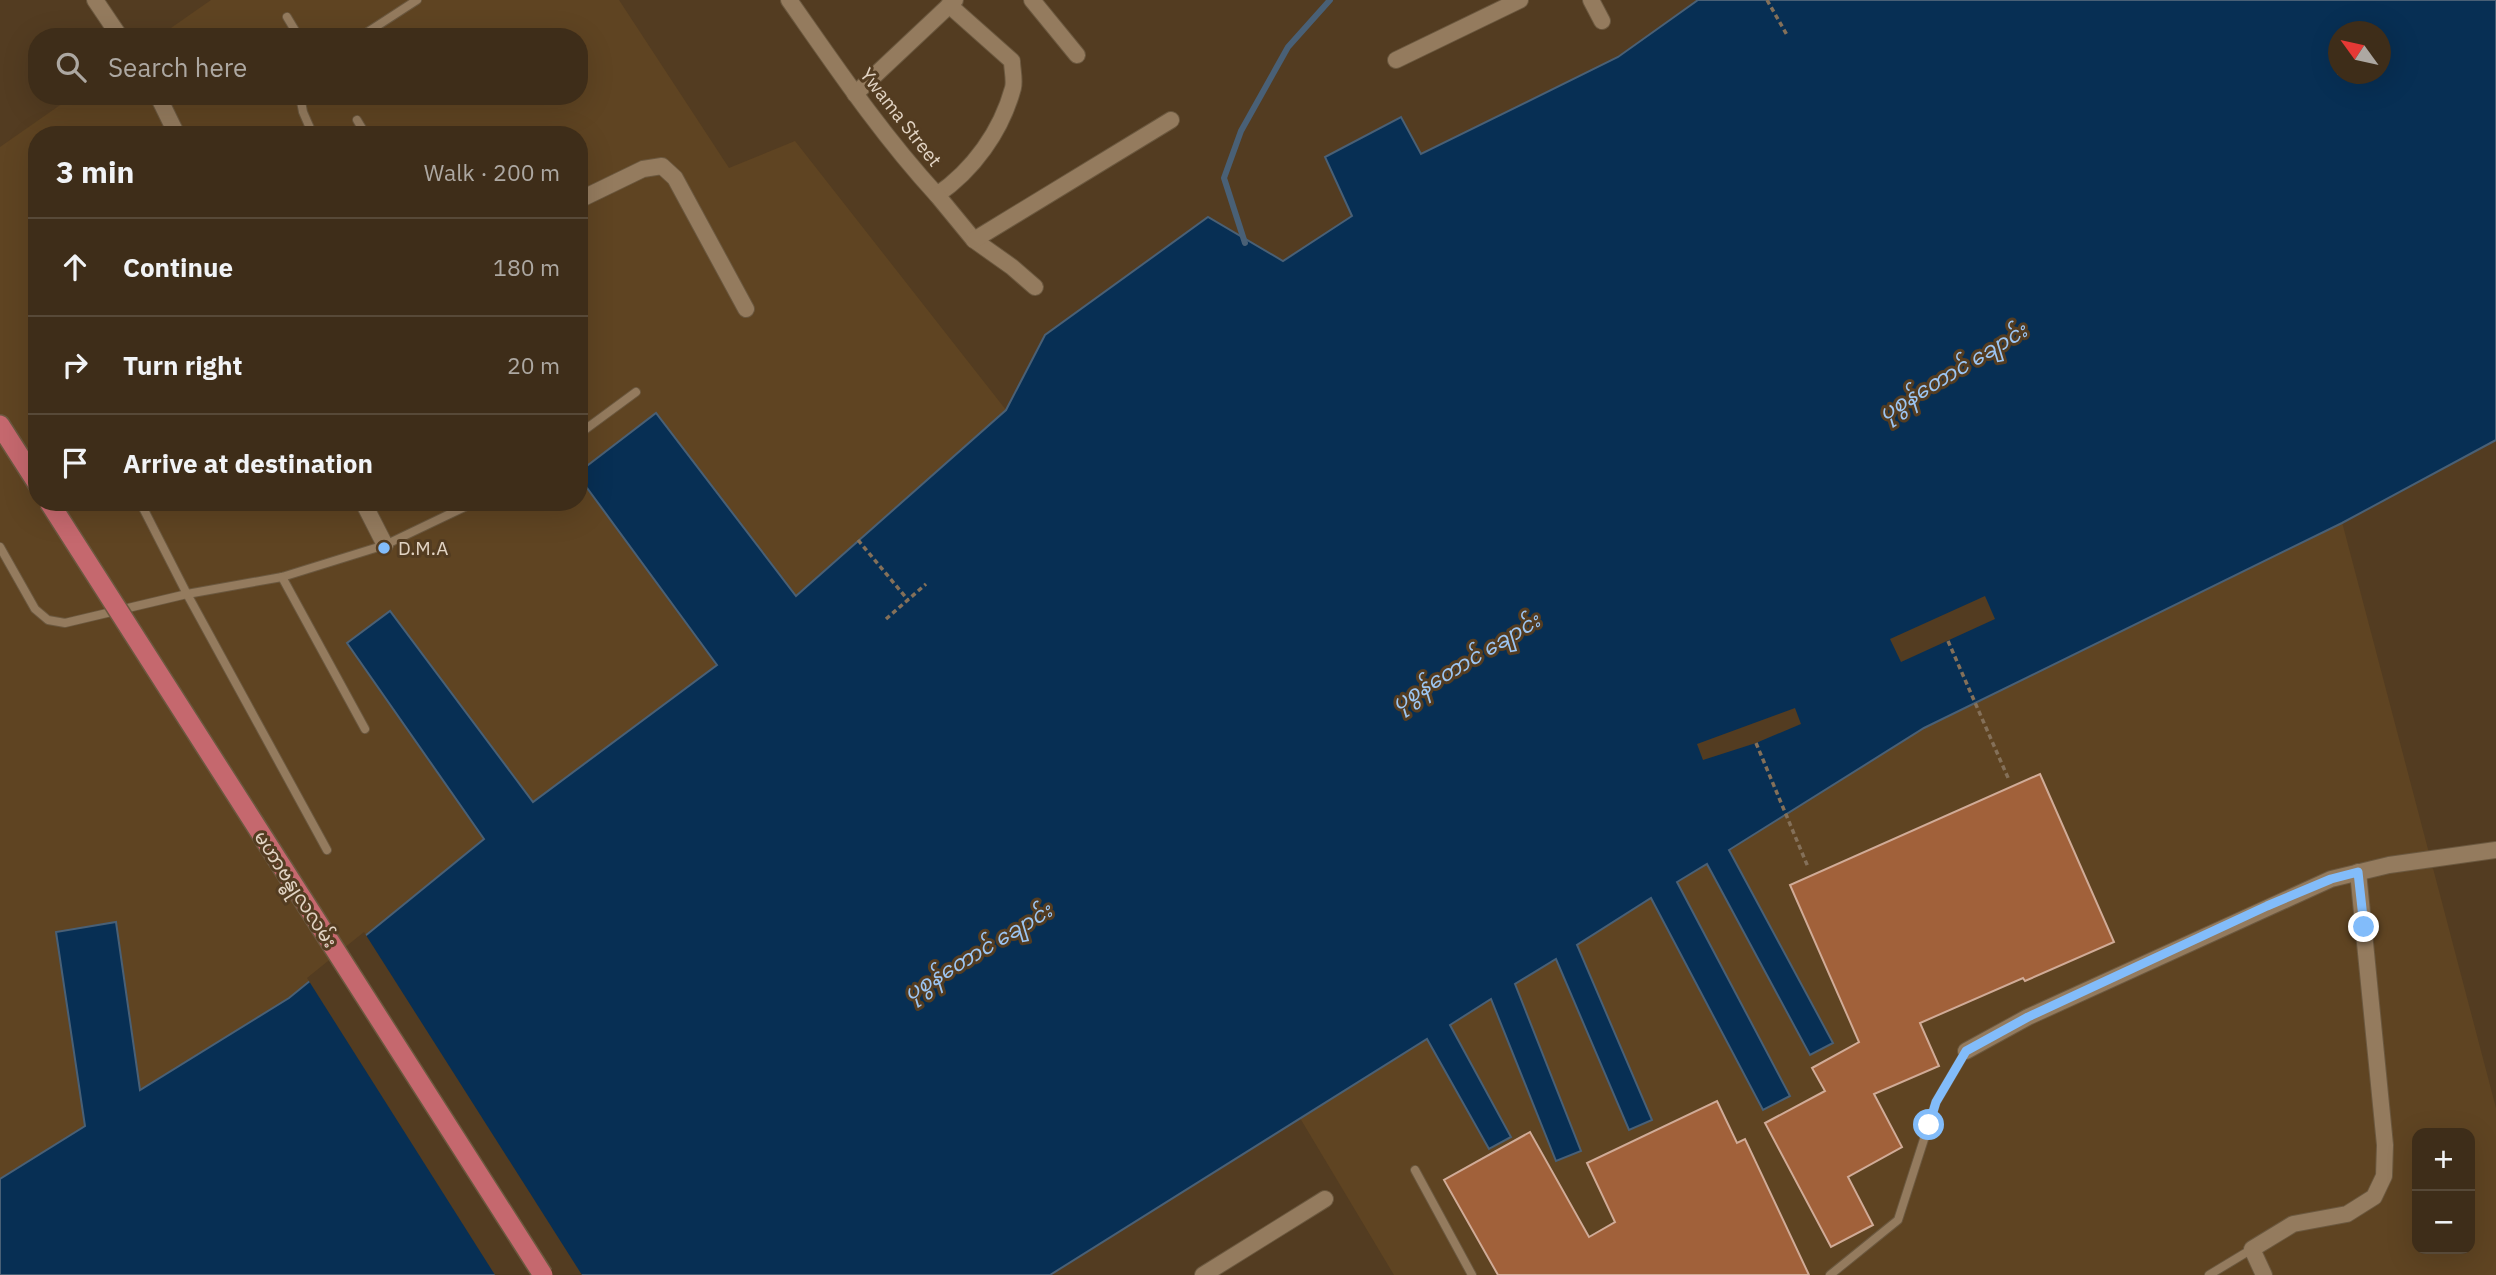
<!DOCTYPE html>
<meta charset="utf-8">
<style>
:root{--surface:#3e2d19;--page:#453522;--text:#f1f3f6;--muted:#ada8a2;--line:#574938}
body{margin:0;font-family:"IBM Plex Sans","Noto Sans Myanmar",sans-serif;background:var(--page);color:var(--text)}
.controls{position:absolute;right:21px;bottom:21px;display:grid;overflow:hidden;border-radius:14px;box-shadow:0 7px 28px #0002}
.controls button{width:63px;height:63px;display:grid;place-items:center;padding:0;border:0;border-bottom:2px solid var(--line);background:var(--surface);color:var(--text);font:35px sans-serif}
.compass{position:absolute;left:2328px;top:21px;width:63px;height:63px;border-radius:50%;background:var(--surface);box-shadow:0 7px 28px #0002;rotate:303deg}
.stop{position:absolute;width:21px;height:21px;margin:-16px;border:5px solid #82bcfa;border-radius:50%;background:#fff}
.stop.end{background:#82bcfa;border-color:#fff;box-shadow:0 2px 7px #0008}
.list{margin:0;padding:0;list-style:none}
h2{display:flex;justify-content:space-between;align-items:center;height:91px;margin:0;padding:0 28px;font-size:30px}
h2 small{font-size:23px;font-weight:400;color:var(--muted)}
.list li{display:grid;grid-template-columns:46px 1fr auto;gap:21px;align-items:center;box-sizing:border-box;height:98px;padding:0 28px;border-top:2px solid var(--line)}
.list b{display:block;font-size:26px;white-space:nowrap}
.list em{font-size:23px;font-style:normal;color:var(--muted)}
.icon{flex:none;width:38px;height:38px;fill:none;stroke:currentColor;stroke-width:2;stroke-linecap:round;stroke-linejoin:round}
.map{position:relative;flex:none;width:2496px;height:1275px;overflow:hidden}
.search{position:absolute;background:var(--surface);box-shadow:0 7px 28px #0002;left:28px;top:28px;width:560px;height:77px;display:flex;align-items:center;gap:18px;box-sizing:border-box;padding:0 24px;border-radius:28px;color:var(--muted);font-size:26px}
.panel{position:absolute;background:var(--surface);box-shadow:0 7px 28px #0002;left:28px;top:126px;width:560px;height:385px;border-radius:28px}
.map>svg:first-child{display:block}
.built{fill:#5f4422;fill-rule:evenodd}
.water{fill:#072f54;stroke:#496076;stroke-width:2;fill-rule:evenodd}
.pier{fill:#533c21}
.lines{fill:none;stroke-linecap:round;stroke-linejoin:round}
.stream{stroke:#496076;stroke-width:6}
.building{fill:#a1613a;stroke:#d0ab97;stroke-width:2}
.service-casing{stroke:#6b583f;stroke-width:10}
.minor-casing{stroke:#6b583f;stroke-width:18}
.primary-casing{stroke:#6b583f;stroke-width:22}
.path{stroke:#847059;stroke-width:3.5;stroke-dasharray:5 3.5;stroke-linecap:butt}
.service{stroke:#947b5e;stroke-width:8}
.minor{stroke:#947b5e;stroke-width:16}
.primary{stroke:#c5686e;stroke-width:19}
.primary-bridge-casing{stroke:#6b583f;stroke-width:22;stroke-linecap:butt}
.primary-bridge{stroke:#c5686e;stroke-width:19}
.route{stroke:#82bcfa;stroke-width:9}
.poi-dot{fill:#82bcfa;stroke:#533c21;stroke-width:2.5}
.labels{text-anchor:middle;stroke-width:6;stroke-linejoin:round;paint-order:stroke}
.street-label{font-size:19px;fill:#e2d4c4;stroke:#533c21}
.poi-label{font-size:19px;fill:#e2d4c4;stroke:#533c21;text-anchor:start}
.water-label{font-size:21px;font-style:italic;fill:#9cc5f2;stroke:#533c21}
</style>
<div class="map">
<svg width="2496" height="1275" viewBox="0 0 2496 1275">
<rect width="100%" height="100%" fill="#533c21"/>
<g class="built">
<path d="M211,0H619L729,168L795,141L1006,410L717,665L484,839L289,998L0,1179V147L73,96H579V37H158ZM37,135H579V502H37Z"/>
<path d="M2342,522L2496,1108V1275H1394L1300,1118L1924,728ZM2417,1133H2470V1249H2417Z"/>
</g>
<path class="water" d="M1698,0H2496V440L2342,523L1924,728L1729,850L1833,1043L1810,1055L1707,864L1677,882L1790,1096L1763,1110L1651,898L1577,945L1652,1120L1629,1130L1556,959L1515,984L1581,1151L1556,1161L1491,999L1450,1025L1511,1137L1489,1149L1427,1039L1050,1275H0V1179L85,1126L56,932L116,922L140,1090L289,998L484,839L347,643L390,611L533,802L717,665L579,477V472L656,413L796,596L1006,410L1045,335L1208,217L1283,261L1352,216L1325,157L1401,117L1421,154L1618,57ZM2338,32H2380V74H2338Z"/>
<g class="pier">
<polygon points="1985,596 1995,619 1901,662 1890,639"/>
<polygon points="1795,708 1801,724 1756,743 1703,760 1697,744"/>
<polygon points="364,932 582,1275 495,1275 307,978"/>
</g>
<g class="lines">
<polyline class="stream" points="1245,243 1224,178 1241,131 1288,47 1330,0"/>
</g>
<g class="building">
<polygon points="2040,774 2114,942 2025,981 2023,978 1920,1023 1939,1066 1874,1094 1902,1147 1848,1177 1873,1225 1831,1247 1765,1123 1825,1091 1812,1068 1859,1042 1790,885"/>
<polygon points="1717,1101 1737,1143 1745,1139 1809,1275 1498,1275 1444,1180 1530,1132 1589,1237 1615,1222 1587,1163"/>
</g>
<g class="lines">
<defs>
<g id="service">
<polyline points="287,17 299,37"/>
<polyline points="360,37 417,0"/>
<polyline points="300,96 303,112 313,135"/>
<polyline points="357,120 366,135"/>
<polyline points="579,434 636,392"/>
<polyline points="140,502 187,594 327,850"/>
<polyline points="0,547 35,609 48,620 65,623 187,594 282,577 385,545 475,502"/>
<polyline points="282,577 365,729"/>
<polyline points="1415,1170 1472,1275"/>
<polyline points="1830,1275 1898,1220 1936,1102 1966,1051"/>
<polyline points="2209,1275 2252,1249"/>
</g>
<g id="minor">
<polyline points="95,0 120,37"/>
<path d="M789,0C836,67 881,134 937,195C973,170 1001,132 1013,88C1015,80 1012,69 1012,61L949,5"/>
<polyline points="1032,0 1077,55"/>
<polyline points="1591,0 1602,21"/>
<polyline points="1396,60 1520,0"/>
<polyline points="855,94 955,0"/>
<polyline points="158,96 177,135"/>
<polyline points="937,195 974,240 1012,267 1035,287"/>
<polyline points="579,200 643,169 662,166 675,178 746,309"/>
<polyline points="974,240 1171,120"/>
<polyline points="363,502 385,545"/>
<polyline points="1966,1051 2028,1017 2331,879 2389,865 2496,850"/>
<polyline points="1203,1275 1325,1199"/>
<polyline points="2264,1275 2252,1249 2293,1224 2347,1214 2374,1197 2384,1176 2385,1145 2358,872"/>
</g>
<polyline id="primary" points="0,425 37,483"/>
</defs>
<use href="#service" class="service-casing"/>
<use href="#minor" class="minor-casing"/>
<use href="#primary" class="primary-casing"/>
<g class="path">
<polyline points="1767,0 1787,35"/>
<polyline points="858,540 908,600"/>
<polyline points="886,619 926,584"/>
<polyline points="1948,641 2009,780"/>
<polyline points="1756,743 1808,867"/>
</g>
<use href="#service" class="service"/>
<use href="#minor" class="minor"/>
<use href="#primary" class="primary"/>
<defs>
<polyline id="primary-bridge" points="49,502 543,1275"/>
</defs>
<use href="#primary-bridge" class="primary-bridge-casing"/>
<use href="#primary-bridge" class="primary-bridge"/>
</g>
<g class="lines">
<polyline class="route" points="1929,1125 1936,1102 1966,1051 2028,1017 2267,906 2331,879 2358,872 2364,927"/>
</g>
<circle class="poi-dot" cx="384" cy="548" r="7"/>
<g class="labels">
<g class="street-label">
<text transform="translate(901 117) rotate(52)" y="7">Ywama Street</text>
<text transform="translate(296 889) rotate(57)" y="7">မဟာဗန္ဓုလလမ်း</text>
</g>
<g class="poi-label">
<text x="398" y="555">D.M.A</text>
</g>
<g class="water-label">
<text transform="translate(1953 372) rotate(-31)" y="7">ပုစွန်တောင် ချောင်း</text>
<text transform="translate(1466 662) rotate(-31)" y="7">ပုစွန်တောင် ချောင်း</text>
<text transform="translate(978 952) rotate(-31)" y="7">ပုစွန်တောင် ချောင်း</text>
</g>
</g>
</svg>
<div class="controls">
<button>+</button>
<button>−</button>
</div>
<svg class="compass" viewBox="-18 -18 36 36"><path d="M0-13l5 13h-10z" fill="#e53935"/><path d="M0 13l5-13h-10z" fill="#ada8a2"/></svg>
<div class="stop" style="left:1929px;top:1125px"></div>
<div class="stop end" style="left:2364px;top:927px"></div>
<div class="search"><svg class="icon" aria-label="search" viewBox="0 0 24 24"><circle cx="10" cy="10" r="6"/><path d="M15 15l6 6"/></svg>Search here</div>
<section class="panel">
<h2>3 min<small>Walk · 200 m</small></h2>
<ul class="list">
<li><svg class="icon" aria-label="ahead" viewBox="0 0 24 24"><path d="M12 20V5M6 11l6-6 6 6"/></svg><div><b>Continue</b></div><em>180 m</em></li>
<li><svg class="icon" aria-label="right" viewBox="0 0 24 24"><path d="M7 20v-9h11M14 6l5 5-5 5"/></svg><div><b>Turn right</b></div><em>20 m</em></li>
<li><svg class="icon" aria-label="arrive" viewBox="0 0 24 24"><path d="M6 21V4h12l-3 4 3 4H6"/></svg><div><b>Arrive at destination</b></div></li>
</ul>
</section>
</div>
